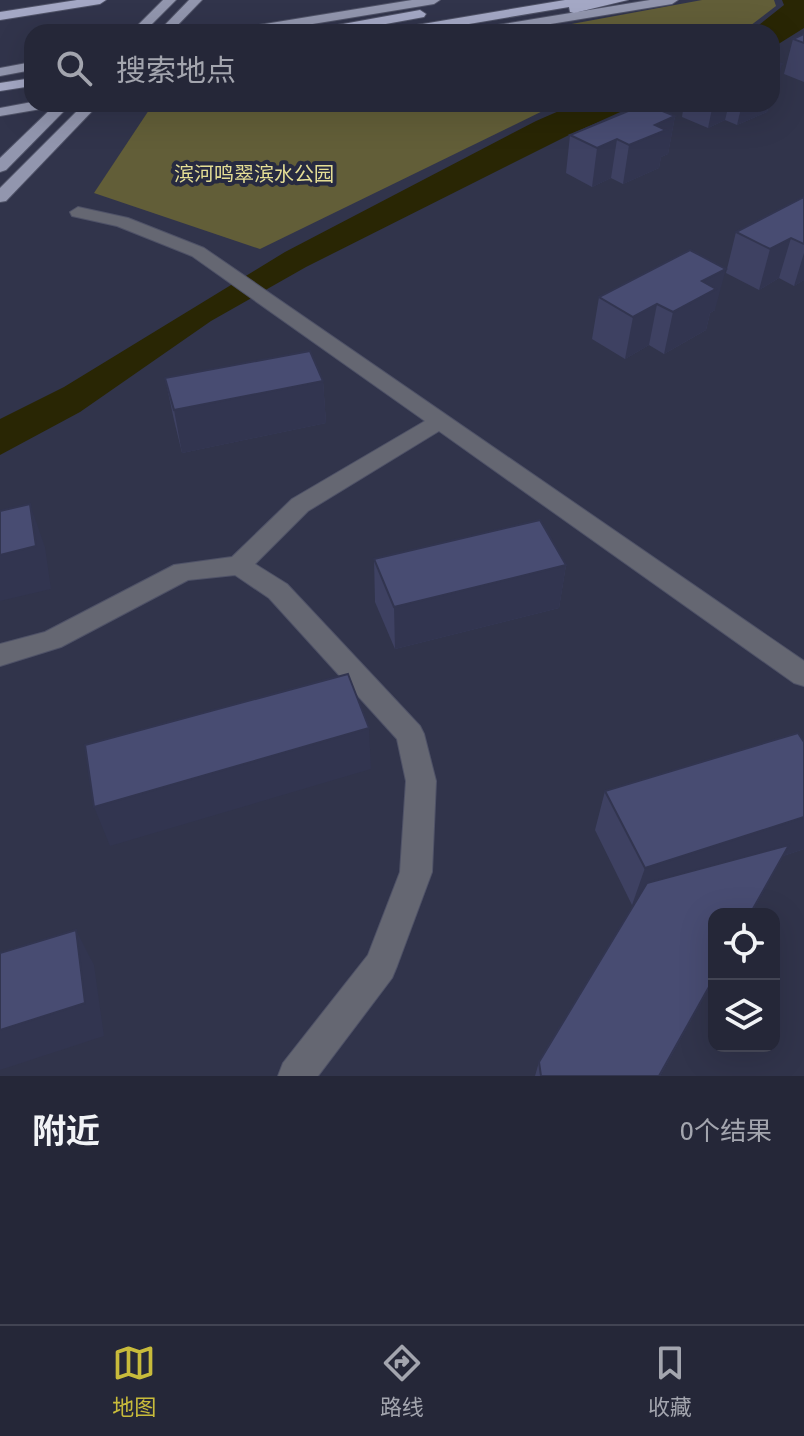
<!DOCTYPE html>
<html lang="zh">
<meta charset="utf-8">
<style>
:root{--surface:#252738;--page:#2d2f40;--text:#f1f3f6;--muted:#a3a5ae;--line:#424453;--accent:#c8bb3b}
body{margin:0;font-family:"Fira Sans","Noto Sans SC",sans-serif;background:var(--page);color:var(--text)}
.controls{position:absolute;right:24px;bottom:24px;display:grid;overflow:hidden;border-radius:16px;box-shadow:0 8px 32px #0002}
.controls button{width:72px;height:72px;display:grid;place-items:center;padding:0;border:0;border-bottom:2px solid var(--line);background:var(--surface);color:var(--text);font:40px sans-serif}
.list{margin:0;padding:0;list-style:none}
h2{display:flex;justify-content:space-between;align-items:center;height:104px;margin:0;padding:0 32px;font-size:34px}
h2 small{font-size:26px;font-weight:400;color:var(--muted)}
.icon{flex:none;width:44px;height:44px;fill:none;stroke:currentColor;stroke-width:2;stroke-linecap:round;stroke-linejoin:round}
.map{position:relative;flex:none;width:804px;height:1076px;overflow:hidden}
.search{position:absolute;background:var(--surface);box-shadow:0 8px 32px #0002;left:24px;right:24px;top:24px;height:88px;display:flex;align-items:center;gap:20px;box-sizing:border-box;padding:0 28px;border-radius:24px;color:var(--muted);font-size:30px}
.sheet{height:248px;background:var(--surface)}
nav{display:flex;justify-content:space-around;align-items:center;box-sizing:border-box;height:112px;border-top:2px solid var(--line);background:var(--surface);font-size:22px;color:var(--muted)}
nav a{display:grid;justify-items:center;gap:4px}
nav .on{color:var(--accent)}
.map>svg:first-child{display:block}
.green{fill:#625e38}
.water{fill:#292604}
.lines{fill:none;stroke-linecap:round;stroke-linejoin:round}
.minor-casing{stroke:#4f5267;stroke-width:2}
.major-casing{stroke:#4f5267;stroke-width:2}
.highway-casing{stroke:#4f5267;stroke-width:2}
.minor{fill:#656772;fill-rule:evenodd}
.major{fill:#9296ae;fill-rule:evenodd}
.highway{fill:#a4a8c5;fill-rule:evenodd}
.wall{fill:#3e4162}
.shaded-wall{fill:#323550}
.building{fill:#484c72;stroke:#323550;stroke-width:2}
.labels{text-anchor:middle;stroke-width:8;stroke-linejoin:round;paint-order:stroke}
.far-park-label{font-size:20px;fill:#e5de95;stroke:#272a40}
</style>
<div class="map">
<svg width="804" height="1076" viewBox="0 0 804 1076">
<rect width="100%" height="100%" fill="#31344b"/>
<g class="green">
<polygon points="702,0 774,0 776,6 742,32 528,32"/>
<polygon points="159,104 557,104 260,249 94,193 151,107"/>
</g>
<g class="water">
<polygon points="782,0 804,0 804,28 772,48 772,32 750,32 784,5"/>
<polygon points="575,104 638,104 567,136 306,267 211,321 80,412 0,455 0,419 64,387 285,252 536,121"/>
</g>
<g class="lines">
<defs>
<polygon id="minor" points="78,207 128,218 204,248 804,661 804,686 794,683 439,431 308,511 255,564 287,584 420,726 424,734 436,781 432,872 397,966 392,978 318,1076 278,1076 283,1063 368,955 400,872 406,781 397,739 269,598 235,575 188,580 61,647 0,666 0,644 45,632 174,565 232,557 292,499 425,421 192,256 117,226 72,216 70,212"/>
<g id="major">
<polygon points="163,0 176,0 144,32 131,32"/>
<polygon points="189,0 202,0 171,32 158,32"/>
<polygon points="412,0 440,0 434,4 264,32 235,32 241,28"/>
<polygon points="650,0 678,0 672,4 502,32 473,32 479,28"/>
<polygon points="32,62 32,70 0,76 0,68"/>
<polygon points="32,102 54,104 47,108 0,116 0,108"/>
<polygon points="56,104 71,104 6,170 0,172 0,158"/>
<polygon points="84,104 99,104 6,201 0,202 0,188"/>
</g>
<g id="highway">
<polygon points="77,0 106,0 100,4 0,20 0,12"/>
<polygon points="565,0 628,0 574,13 570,12 569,7 422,32 393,32 399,28"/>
<polygon points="420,10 426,14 424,17 342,32 315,32 321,28"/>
<polygon points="32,78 32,86 0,91 0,83"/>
</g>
</defs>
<use href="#minor" class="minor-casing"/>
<use href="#major" class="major-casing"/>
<use href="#highway" class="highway-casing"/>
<use href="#minor" class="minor"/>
<use href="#major" class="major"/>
<use href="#highway" class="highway"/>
</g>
<g class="wall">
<polygon points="804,34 804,82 784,74 793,39"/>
<polygon points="684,104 769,104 767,112 737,125 725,120 708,128 682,117"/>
<polygon points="675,116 668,154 661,157 659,168 623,184 611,178 592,187 566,173 570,135"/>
<polygon points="804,197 804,280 794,286 779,278 759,290 726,273 736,232"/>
<polygon points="599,297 715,310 710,313 706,330 664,354 649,345 625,359 592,339"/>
<polygon points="165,378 323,381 326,423 182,453 174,420"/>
<polygon points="374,559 566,565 559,608 395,649 375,602"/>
<polygon points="804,742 804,849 783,856 751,914 714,914 714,979 660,1076 535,1076 539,1062 634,904 632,905 595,830 605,791"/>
</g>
<g class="shaded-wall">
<polygon points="782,64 773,100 772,101 772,68"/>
<polygon points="713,104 729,104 725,120 708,128"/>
<polygon points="742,104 769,104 767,112 737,125"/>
<polygon points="675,116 668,154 661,157 659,168 623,184 629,145 655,125"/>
<polygon points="617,139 611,178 592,187 597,148"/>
<polygon points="791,238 779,278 759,290 770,249"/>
<polygon points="804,253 804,280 794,286"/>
<polygon points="726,269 715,310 710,313 706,330 664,354 673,312 702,281"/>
<polygon points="657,304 649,345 625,359 633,317"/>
<polygon points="323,381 326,423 182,453 174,410"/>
<polygon points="30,504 45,547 51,589 0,601 0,555"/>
<polygon points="566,565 559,608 395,649 394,607"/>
<polygon points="369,728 371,769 110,846 94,807"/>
<polygon points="804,817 804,849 783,856 751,914 782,856 632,905 645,868"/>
<polygon points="76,930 94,965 104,1036 0,1070 0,1030"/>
</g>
<g class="building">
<polygon points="804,34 804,43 793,39"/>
<polygon points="772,60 782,64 772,68"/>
<polygon points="645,104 675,116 655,125 666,130 629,145 617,139 597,148 570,135"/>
<polygon points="804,197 804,244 791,238 770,249 736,232"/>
<polygon points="690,250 726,269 702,281 716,289 673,312 657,304 633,317 599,297"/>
<polygon points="310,351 323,381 174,410 165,378"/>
<polygon points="30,504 36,546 0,555 0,511"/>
<polygon points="540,520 566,565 394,607 374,559"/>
<polygon points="348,674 369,728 94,807 85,745"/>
<polygon points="798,733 804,742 804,817 645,868 605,791"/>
<polygon points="789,845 750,914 714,914 714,978 659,1076 541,1076 539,1062 647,883"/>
<polygon points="76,930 85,1003 0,1030 0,953"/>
</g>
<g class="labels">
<g class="far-park-label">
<text x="254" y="181">滨河鸣翠滨水公园</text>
</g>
</g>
</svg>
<div class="controls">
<button><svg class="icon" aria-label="locate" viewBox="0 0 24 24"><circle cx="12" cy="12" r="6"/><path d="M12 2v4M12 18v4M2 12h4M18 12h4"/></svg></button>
<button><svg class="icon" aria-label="layers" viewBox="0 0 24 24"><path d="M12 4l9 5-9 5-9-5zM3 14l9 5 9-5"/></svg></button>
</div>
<div class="search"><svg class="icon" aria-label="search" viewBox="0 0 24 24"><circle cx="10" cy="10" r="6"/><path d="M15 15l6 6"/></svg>搜索地点</div>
</div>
<section class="sheet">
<h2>附近<small>0个结果</small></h2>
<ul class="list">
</ul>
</section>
<nav>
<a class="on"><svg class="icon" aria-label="map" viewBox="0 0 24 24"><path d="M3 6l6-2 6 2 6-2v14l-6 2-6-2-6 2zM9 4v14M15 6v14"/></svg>地图</a>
<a><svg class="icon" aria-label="directions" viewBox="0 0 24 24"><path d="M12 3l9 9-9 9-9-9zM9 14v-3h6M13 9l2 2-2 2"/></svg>路线</a>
<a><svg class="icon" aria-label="saved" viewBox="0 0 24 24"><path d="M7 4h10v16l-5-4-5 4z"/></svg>收藏</a>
</nav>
